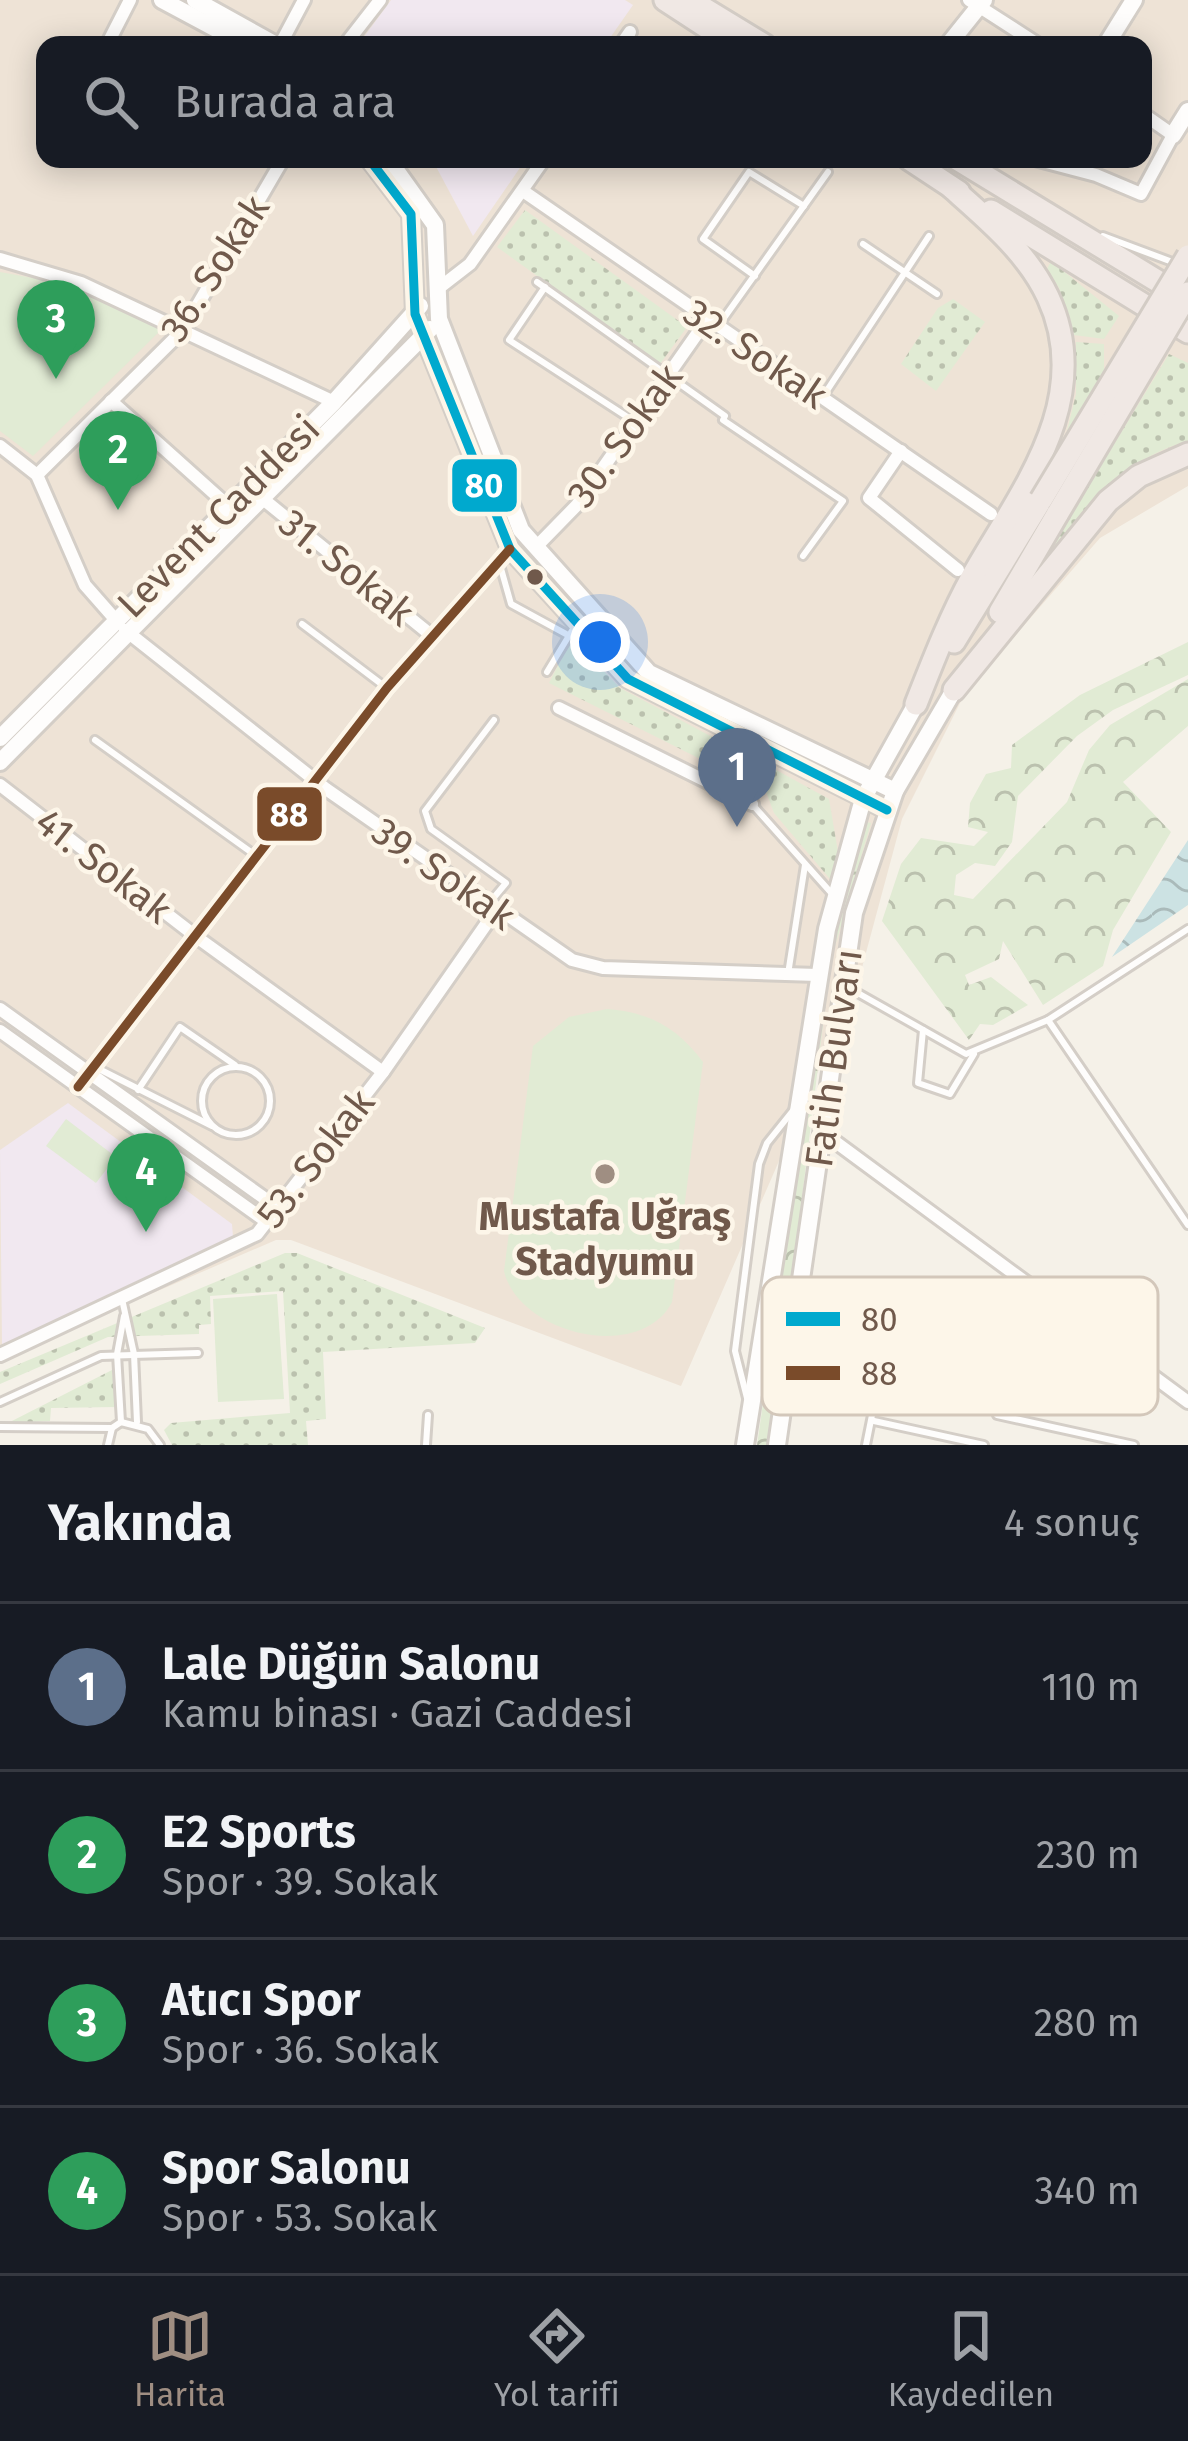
<!DOCTYPE html>
<html lang="tr">
<meta charset="utf-8">
<style>
:root{--surface:#171b24;--page:#242831;--text:#f1f3f6;--muted:#9ea1a6;--line:#363941;--accent:#9f8e82}
body{margin:0;font-family:"Fira Sans",sans-serif;background:var(--page);color:var(--text)}
.you{position:absolute;left:600px;top:642px;width:42px;height:42px;margin:-30px;border:9px solid #fff;border-radius:50%;background:#1a73e8;box-shadow:0 0 0 18px #1a73e833}
.badge{display:grid;place-items:center;width:78px;height:78px;border-radius:50%;background:var(--accent);color:#fff;font-size:39px;font-weight:700}
.pin{position:absolute;translate:-50% -99px;filter:drop-shadow(0 3px 6px #0008)}
.pin::after{content:'';position:absolute;top:63px;width:42px;height:36px;background:inherit;clip-path:polygon(0 0,100% 0,50% 100%)}
.list{margin:0;padding:0;list-style:none}
h2{display:flex;justify-content:space-between;align-items:center;height:156px;margin:0;padding:0 48px;font-size:51px}
h2 small{font-size:39px;font-weight:400;color:var(--muted)}
.list li{display:grid;grid-template-columns:78px 1fr auto;gap:36px;align-items:center;box-sizing:border-box;height:168px;padding:0 48px;border-top:3px solid var(--line)}
.list b{display:block;font-size:45px;white-space:nowrap}
.list p{margin:0;font-size:39px;white-space:nowrap;color:var(--muted)}
.list em{font-size:39px;font-style:normal;color:var(--muted)}
.icon{flex:none;width:66px;height:66px;fill:none;stroke:currentColor;stroke-width:2;stroke-linecap:round;stroke-linejoin:round}
.map{position:relative;flex:none;width:1188px;height:1445px;overflow:hidden}
.search{position:absolute;background:var(--surface);box-shadow:0 6px 30px #0003;left:36px;right:36px;top:36px;height:132px;display:flex;align-items:center;gap:30px;box-sizing:border-box;padding:0 42px;border-radius:24px;color:var(--muted);font-size:45px}
.sheet{height:828px;background:var(--surface)}
nav{display:flex;justify-content:space-around;align-items:center;box-sizing:border-box;height:168px;border-top:3px solid var(--line);background:var(--surface);font-size:33px;color:var(--muted)}
nav a{display:grid;justify-items:center;gap:6px}
nav .on{color:var(--accent)}
.map>svg:first-child{display:block}
.residential{fill:#eee3d6;fill-rule:evenodd}
.education{fill:#f1e8f0}
.green{fill:url(#green-dots)}
.forest{fill:url(#forest-crowns)}
.pitch{fill:#e1ebd4}
.water{fill:url(#water-waves)}
.lines{fill:none;stroke-linecap:round;stroke-linejoin:round}
.lane-casing{stroke:#d4cec7;stroke-width:12}
.street-casing{stroke:#d4cec7;stroke-width:18}
.secondary-casing{stroke:#d4cec7;stroke-width:22}
.highway-casing{stroke:#d3ccc5;stroke-width:27}
.lane{stroke:#fefdfc;stroke-width:6}
.street{stroke:#fefdfc;stroke-width:12}
.secondary{stroke:#fefdfc;stroke-width:16}
.highway{stroke:#f0e8e4;stroke-width:21}
.highway-bridge-casing{stroke:#d3ccc5;stroke-width:27;stroke-linecap:butt}
.highway-bridge{stroke:#f0e8e4;stroke-width:21}
.bus-1-casing{stroke:#fdf6e9;stroke-width:18}
.bus-2-casing{stroke:#fdf6e9;stroke-width:18}
.bus-1{stroke:#00a9ce;stroke-width:9}
.bus-2{stroke:#7a4b2a;stroke-width:9}
.bus-dot{fill:#70594b;stroke:#fdf6e9;stroke-width:4.5}
.poi-dot{fill:#9f8e82;stroke:#fdf6e9;stroke-width:4.5}
.labels{text-anchor:middle;stroke-width:9;stroke-linejoin:round;paint-order:stroke}
.street-label{font-size:39px;fill:#70594b;stroke:#fdf6e9}
.poi-label{font-size:39px;font-weight:bold;fill:#70594b;stroke:#fdf6e9}
.key{fill:#fdf6e9;stroke:#d3c7ba;stroke-width:3}
.key-label{font-size:33px;fill:#70594b}
.line-badge{stroke:#fdf6e9;stroke-width:4.5}
.badge-label{font-size:33px;text-anchor:middle;font-weight:bold;fill:#fff}
</style>
<div class="map">
<svg width="1188" height="1445" viewBox="0 0 1188 1445">
<defs>
<pattern id="green-dots" width="8" height="8" patternUnits="userSpaceOnUse" patternTransform="scale(3)"><rect width="8" height="8" fill="#e1ebd4"/><path d="M2 2h.1M6 6h.1" fill="none" stroke="#bbc1ae" stroke-width="1.8" stroke-linecap="round"/></pattern>
<pattern id="forest-crowns" width="20" height="18" patternUnits="userSpaceOnUse" patternTransform="scale(3)"><rect width="20" height="18" fill="#e1ebd4"/><path d="M2 6a3 3 0 1 1 6 0M12 15a3 3 0 1 1 6 0" fill="none" stroke="#bbc1ae"/></pattern>
<pattern id="water-waves" width="16" height="10" patternUnits="userSpaceOnUse" patternTransform="scale(3)"><rect width="16" height="10" fill="#cce2e3"/><path d="M0 5q4-4 8 0t8 0" fill="none" stroke="#aababa"/></pattern>
</defs>
<rect width="100%" height="100%" fill="#f5f1e8"/>
<path class="residential" d="M0,0H1188V486L1100,538L965,693L902,819L860,975L681,1386L291,1240H276L0,1359ZM45,45H1143V159H45Z"/>
<g class="education">
<polygon points="391,0 625,0 633,5 605,45 358,45"/>
<polygon points="432,159 526,159 473,236"/>
<polygon points="68,1103 232,1224 233,1237 2,1346 0,1150"/>
</g>
<g class="green">
<polygon points="525,210 687,327 660,364 497,247"/>
<polygon points="1051,261 1119,316 1104,339 1074,335 1059,288 1047,269"/>
<polygon points="953,299 985,322 936,391 901,364 938,308"/>
<polygon points="1076,342 1104,344 1104,375 1064,443 1076,394"/>
<path d="M1169,354L1188,363V441C1113,461 1074,527 1028,585Z"/>
<polygon points="572,638 620,688 750,757 742,780 549,683"/>
<polygon points="767,765 829,799 838,852 830,879 774,813 758,770"/>
<polygon points="285,1253 297,1253 485,1328 475,1343 323,1352 326,1419 306,1421 308,1445 172,1445 164,1430 171,1423 290,1413 283,1291 210,1296 211,1324 199,1325 199,1334 108,1337 0,1384 0,1372"/>
<polygon points="112,1370 116,1407 51,1408 50,1421 8,1423"/>
</g>
<g class="forest">
<polygon points="1188,642 1188,675 1113,710 1077,736 1018,796 1012,842 995,866 975,863 956,875 954,895 973,899 1067,802 1089,750 1110,725 1188,679 1188,726 1123,782 1171,832 1113,930 1103,966 1043,1005 1003,941 999,959 965,975 969,985 991,977 1028,1005 993,1025 980,1024 969,1040 882,921 901,864 921,838 974,846 988,832 968,827 970,803 986,774 1011,768 1012,745 1080,695"/>
<polygon points="866,822 871,823 831,960 773,1436 771,1445 757,1445 827,959"/>
</g>
<g class="pitch">
<polygon points="0,272 66,284 163,328 33,456 0,431"/>
<path d="M607,1009C649,1012 678,1028 703,1062L672,1302C641,1363 519,1335 504,1271L533,1046L569,1017Z"/>
<polygon points="66,1119 116,1157 96,1183 46,1146"/>
<polygon points="277,1294 284,1399 218,1402 213,1299"/>
</g>
<polygon class="water" points="1188,839 1188,905 1112,957 1188,840"/>
<g class="lines">
<defs>
<g id="lane">
<polyline points="1103,236 1175,263"/>
<polyline points="863,244 937,294"/>
<polyline points="755,276 703,239 749,172 804,206"/>
<polyline points="537,282 725,416 723,420 843,501 803,556"/>
<polyline points="545,287 509,340 635,422"/>
<polyline points="719,325 828,172"/>
<polyline points="824,395 929,236"/>
<polyline points="500,565 511,604 566,634"/>
<polyline points="302,624 384,686"/>
<polyline points="547,672 576,624"/>
<polyline points="95,740 255,855"/>
<polyline points="758,748 752,804 834,896"/>
<polyline points="491,901 506,883 431,829 425,811 494,720"/>
<polyline points="788,974 805,865"/>
<polyline points="849,988 966,1054 1048,1020 1188,1225"/>
<polyline points="1048,1020 1188,929"/>
<polyline points="923,1030 918,1083 950,1094 974,1054"/>
<circle cx="236" cy="1101" r="34"/>
<polyline points="97,1068 212,1126"/>
<polyline points="138,1090 180,1027 235,1065"/>
<polyline points="122,1299 134,1354 137,1422"/>
<polyline points="747,1398 735,1351 759,1164 767,1143 795,1108"/>
<polyline points="0,1402 101,1356 198,1353"/>
<polyline points="997,1415 1134,1445"/>
<polyline points="874,1421 984,1445"/>
<polyline points="121,1422 148,1429 160,1445"/>
<polyline points="0,1427 112,1428"/>
<polyline points="108,1445 112,1428 121,1422 117,1354 124,1316"/>
<polyline points="426,1445 428,1415"/>
<polyline points="866,1445 888,1335"/>
</g>
<g id="street">
<polyline points="969,0 1039,45"/>
<polyline points="107,45 130,0"/>
<polyline points="280,45 304,0"/>
<polyline points="345,45 380,0"/>
<polyline points="621,45 630,32"/>
<polyline points="1035,159 1096,175 1141,194 1173,135 1143,114"/>
<polyline points="523,191 991,514"/>
<polyline points="0,259 81,283 334,402"/>
<polyline points="439,288 470,264 544,159"/>
<polyline points="111,401 227,505"/>
<polyline points="0,446 37,475 85,585 114,618"/>
<polyline points="901,451 869,498 958,570"/>
<polyline points="37,475 183,330 283,159"/>
<polyline points="263,499 431,635"/>
<polyline points="537,546 577,505 706,321"/>
<polyline points="125,630 326,789 572,960 603,968 817,975"/>
<polyline points="559,708 752,804"/>
<polyline points="0,785 198,938 383,1072"/>
<polyline points="0,1009 278,1208"/>
<polyline points="0,1031 267,1222"/>
<polyline points="78,1087 387,688 510,549"/>
<polyline points="822,1132 1188,1402"/>
<polyline points="0,1355 257,1234 383,1072 496,910"/>
</g>
<g id="secondary">
<polyline points="162,0 246,45"/>
<polyline points="195,0 276,45"/>
<polyline points="948,45 984,0"/>
<polyline points="1106,45 1134,0"/>
<polyline points="1173,135 1188,111"/>
<polyline points="369,159 411,214 415,314 510,549 628,679 887,810"/>
<polyline points="388,159 435,225 439,319 521,530 649,673 895,791"/>
<polyline points="0,738 334,402 420,306"/>
<polyline points="0,762 430,329"/>
<polyline points="745,1445 827,929 863,799 916,704"/>
<polyline points="777,1445 854,913 895,791 954,690"/>
</g>
<g id="highway">
<polyline points="665,0 734,45"/>
<polyline points="690,0 764,45"/>
<polyline points="909,159 959,192"/>
<polyline points="957,159 1182,296"/>
<polyline points="991,211 1188,332"/>
<polyline points="1000,612 1058,513"/>
<polyline points="954,642 1041,500"/>
<polyline points="954,690 1108,501 1139,476 1188,454"/>
<path d="M916,704C933,661 950,617 972,577C1020,492 1096,400 1048,297C1027,252 987,219 951,187"/>
</g>
</defs>
<use href="#lane" class="lane-casing"/>
<use href="#street" class="street-casing"/>
<use href="#secondary" class="secondary-casing"/>
<use href="#highway" class="highway-casing"/>
<use href="#lane" class="lane"/>
<use href="#street" class="street"/>
<use href="#secondary" class="secondary"/>
<use href="#highway" class="highway"/>
<defs>
<g id="highway-bridge">
<polyline points="1041,500 1188,256"/>
<polyline points="1058,513 1188,293"/>
</g>
</defs>
<use href="#highway-bridge" class="highway-bridge-casing"/>
<use href="#highway-bridge" class="highway-bridge"/>
<defs>
<polyline id="bus-1" points="369,159 411,214 415,314 510,549 628,679 887,810"/>
<polyline id="bus-2" points="78,1087 387,688 510,549"/>
</defs>
<use href="#bus-1" class="bus-1-casing"/>
<use href="#bus-2" class="bus-2-casing"/>
<use href="#bus-1" class="bus-1"/>
<use href="#bus-2" class="bus-2"/>
</g>
<circle class="bus-dot" cx="535" cy="577" r="10"/>
<circle class="poi-dot" cx="605" cy="1174" r="12"/>
<g class="labels">
<g class="street-label">
<text transform="translate(214 268) rotate(-57)" y="14">36. Sokak</text>
<text transform="translate(756 353) rotate(34)" y="14">32. Sokak</text>
<text transform="translate(624 435) rotate(-54)" y="14">30. Sokak</text>
<text transform="translate(218 516) rotate(-45)" y="14">Levent Caddesi</text>
<text transform="translate(347 567) rotate(39)" y="14">31. Sokak</text>
<text transform="translate(104 865) rotate(38)" y="14">41. Sokak</text>
<text transform="translate(444 873) rotate(35)" y="14">39. Sokak</text>
<text transform="translate(833 1058) rotate(-82)" y="14">Fatih Bulvarı</text>
<text transform="translate(315 1158) rotate(-52)" y="14">53. Sokak</text>
</g>
<g class="poi-label">
<text x="605" y="1230">Mustafa Uğraş<tspan x="605" dy="45">Stadyumu</tspan></text>
</g>
</g>
<rect x="762" y="1277" width="396" height="138" rx="18" class="key"/>
<rect x="786" y="1312" width="54" height="14" fill="#00a9ce"/>
<rect x="786" y="1366" width="54" height="14" fill="#7a4b2a"/>
<g class="key-label">
<text x="861" y="1331">80</text>
<text x="861" y="1385">88</text>
</g>
<g class="line-badge">
<rect x="450" y="457" width="69" height="57" rx="12" fill="#00a9ce"/>
<rect x="255" y="785" width="69" height="58" rx="12" fill="#7a4b2a"/>
</g>
<g class="badge-label">
<text x="484" y="497">80</text>
<text x="289" y="826">88</text>
</g>
</svg>
<div class="you"></div>
<div class="pin badge" style="left:737px;top:827px;background:#5c6f8a">1</div>
<div class="pin badge" style="left:118px;top:510px;background:#2e9e5b">2</div>
<div class="pin badge" style="left:56px;top:379px;background:#2e9e5b">3</div>
<div class="pin badge" style="left:146px;top:1232px;background:#2e9e5b">4</div>
<div class="search"><svg class="icon" aria-label="search" viewBox="0 0 24 24"><circle cx="10" cy="10" r="6"/><path d="M15 15l6 6"/></svg>Burada ara</div>
</div>
<section class="sheet">
<h2>Yakında<small>4 sonuç</small></h2>
<ul class="list">
<li><span class="badge" style="background:#5c6f8a">1</span><div><b>Lale Düğün Salonu</b><p>Kamu binası · Gazi Caddesi</p></div><em>110 m</em></li>
<li><span class="badge" style="background:#2e9e5b">2</span><div><b>E2 Sports</b><p>Spor · 39. Sokak</p></div><em>230 m</em></li>
<li><span class="badge" style="background:#2e9e5b">3</span><div><b>Atıcı Spor</b><p>Spor · 36. Sokak</p></div><em>280 m</em></li>
<li><span class="badge" style="background:#2e9e5b">4</span><div><b>Spor Salonu</b><p>Spor · 53. Sokak</p></div><em>340 m</em></li>
</ul>
</section>
<nav>
<a class="on"><svg class="icon" aria-label="map" viewBox="0 0 24 24"><path d="M3 6l6-2 6 2 6-2v14l-6 2-6-2-6 2zM9 4v14M15 6v14"/></svg>Harita</a>
<a><svg class="icon" aria-label="directions" viewBox="0 0 24 24"><path d="M12 3l9 9-9 9-9-9zM9 14v-3h6M13 9l2 2-2 2"/></svg>Yol tarifi</a>
<a><svg class="icon" aria-label="saved" viewBox="0 0 24 24"><path d="M7 4h10v16l-5-4-5 4z"/></svg>Kaydedilen</a>
</nav>
